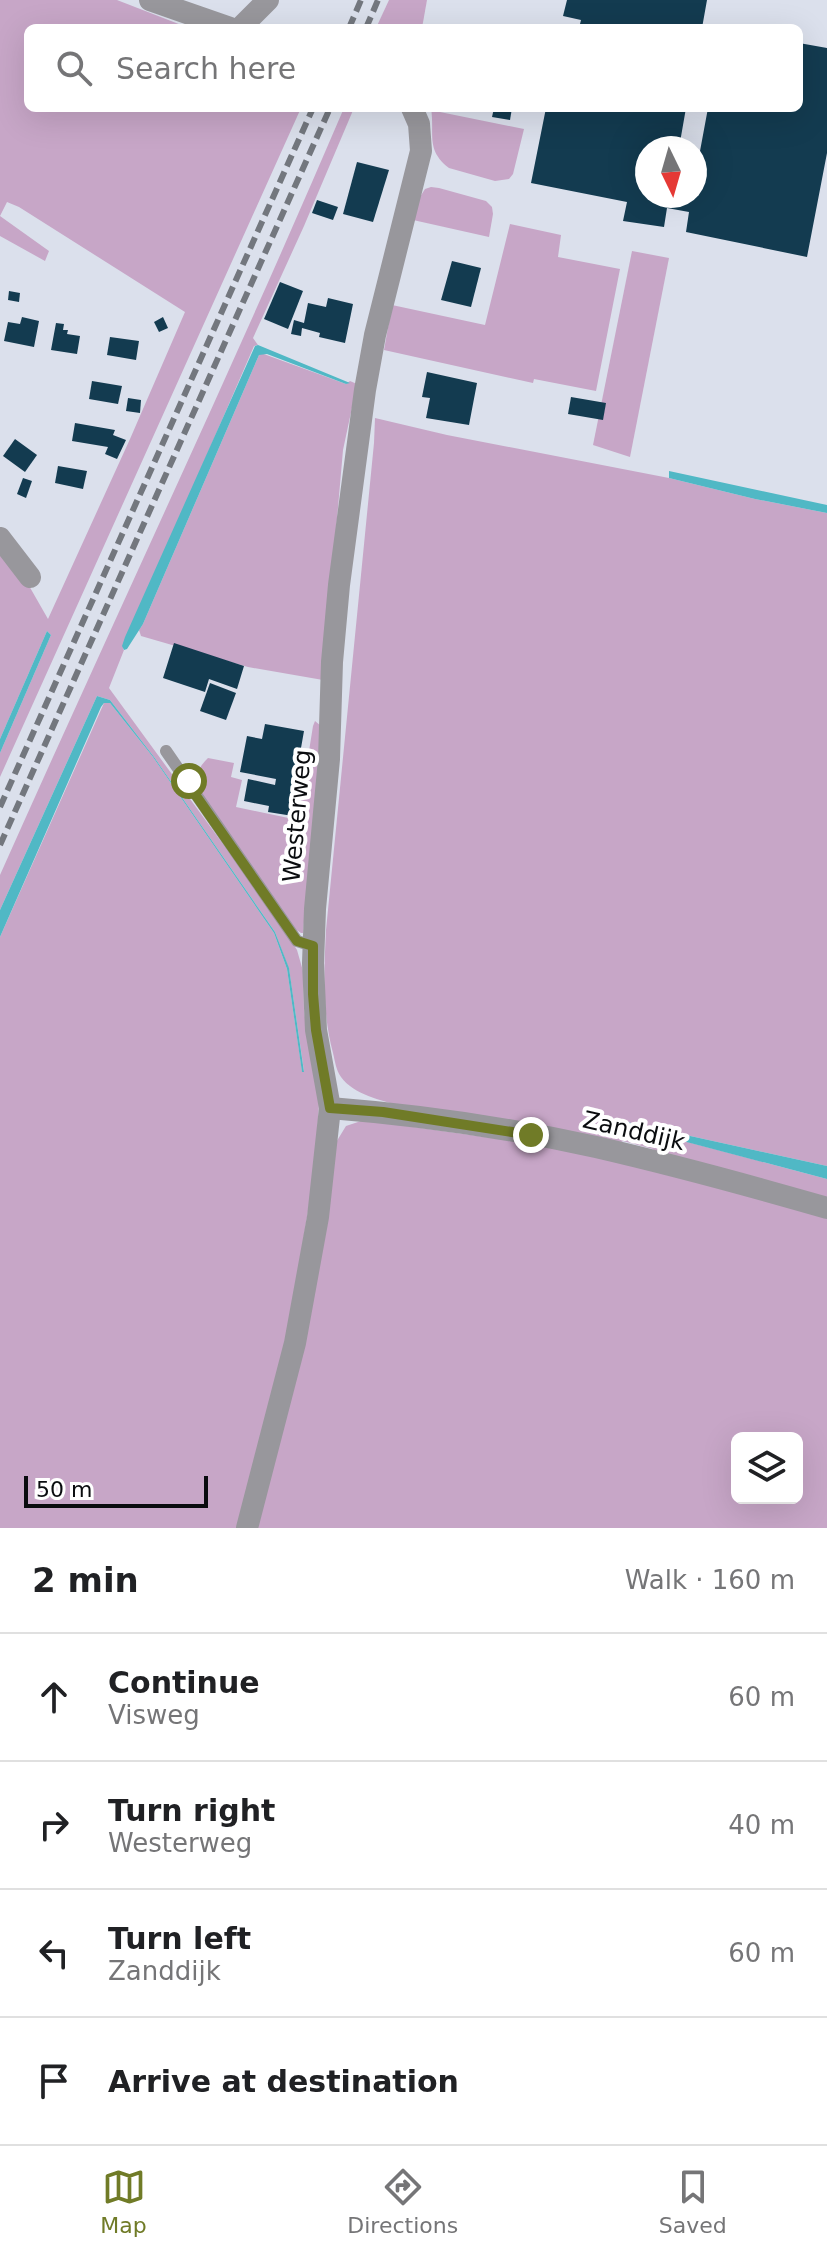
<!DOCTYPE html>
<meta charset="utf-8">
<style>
:root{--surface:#fff;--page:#f6f6f6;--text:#202124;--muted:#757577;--line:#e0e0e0;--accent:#707b27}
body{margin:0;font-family:"DejaVu Sans",sans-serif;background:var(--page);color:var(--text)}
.controls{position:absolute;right:24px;bottom:24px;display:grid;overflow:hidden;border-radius:12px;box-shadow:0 8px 32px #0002}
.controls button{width:72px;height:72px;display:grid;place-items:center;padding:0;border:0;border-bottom:2px solid var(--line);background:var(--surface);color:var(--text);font:40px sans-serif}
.compass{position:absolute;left:635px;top:136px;width:72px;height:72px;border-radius:50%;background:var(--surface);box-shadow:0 8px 32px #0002;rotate:175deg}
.scale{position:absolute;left:24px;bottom:20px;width:184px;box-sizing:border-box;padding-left:8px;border:4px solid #0a0c0f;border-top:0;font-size:22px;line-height:28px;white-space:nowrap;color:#0a0c0f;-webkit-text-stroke:6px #fff;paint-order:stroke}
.stop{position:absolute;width:24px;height:24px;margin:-18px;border:6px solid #707b27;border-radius:50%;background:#fff}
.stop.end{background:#707b27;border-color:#fff;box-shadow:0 2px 8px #0008}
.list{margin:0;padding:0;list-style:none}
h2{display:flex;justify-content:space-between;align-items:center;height:104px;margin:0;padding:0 32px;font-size:34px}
h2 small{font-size:26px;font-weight:400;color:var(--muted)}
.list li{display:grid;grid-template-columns:52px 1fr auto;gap:24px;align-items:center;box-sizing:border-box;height:128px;padding:0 32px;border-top:2px solid var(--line)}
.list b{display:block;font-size:30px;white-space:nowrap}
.list p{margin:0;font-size:26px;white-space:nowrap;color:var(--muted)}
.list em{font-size:26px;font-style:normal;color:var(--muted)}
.icon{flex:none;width:44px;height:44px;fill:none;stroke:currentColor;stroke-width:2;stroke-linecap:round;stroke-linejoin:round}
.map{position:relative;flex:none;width:827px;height:1528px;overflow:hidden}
.search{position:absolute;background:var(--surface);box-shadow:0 8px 32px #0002;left:24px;right:24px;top:24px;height:88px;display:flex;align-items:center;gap:20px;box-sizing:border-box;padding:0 28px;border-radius:12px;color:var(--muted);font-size:30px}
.sheet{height:616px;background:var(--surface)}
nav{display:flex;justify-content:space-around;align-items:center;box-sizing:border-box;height:112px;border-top:2px solid var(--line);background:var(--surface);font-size:22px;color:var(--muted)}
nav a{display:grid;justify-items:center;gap:4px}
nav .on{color:var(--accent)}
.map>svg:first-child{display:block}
.green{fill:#c7a6c7;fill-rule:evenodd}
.water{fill:#50b8c5}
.building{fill:#133b50}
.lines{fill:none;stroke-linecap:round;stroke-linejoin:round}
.service{stroke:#98979c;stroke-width:12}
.minor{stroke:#98979c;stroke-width:22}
.rail{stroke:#73777e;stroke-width:6;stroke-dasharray:12 6;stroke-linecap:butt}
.route{stroke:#707b27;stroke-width:10}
.labels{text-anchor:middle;stroke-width:8;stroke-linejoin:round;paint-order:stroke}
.street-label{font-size:24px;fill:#0a0c0f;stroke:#fff}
</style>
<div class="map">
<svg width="827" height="1528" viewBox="0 0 827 1528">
<rect width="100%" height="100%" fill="#dbe0ec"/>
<g class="green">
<polygon points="0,0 117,0 189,28 28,28 28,108 301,108 0,777 0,753 51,635 47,631 0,739 0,546 28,584 48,619 130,439 185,312 19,207 7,202 0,216 49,251 45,261 0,236"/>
<polygon points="389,0 427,0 422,28 376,28"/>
<path d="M344,108H354L304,226L253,338L258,345L254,346L123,649L124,650L109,688L277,918L297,950L303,971L304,1011L319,1104L315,1168L290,1322L238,1528H0V937L104,703H110L153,757L274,933L287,969L302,1071H304L289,969L275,932L154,757L110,700L97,696L0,910V875C114,619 234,366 344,108Z"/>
<path d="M431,108H439L440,112L524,129L513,174L509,179L495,181L449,168C425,149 435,134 431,108Z"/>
<polygon points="431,187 439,188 486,201 492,207 493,214 489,237 413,220 420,197 425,189"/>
<polygon points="510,224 561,235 558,257 620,269 596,391 534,379 533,383 384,350 392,305 485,325"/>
<polygon points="632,251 669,258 630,457 593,445"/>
<polygon points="261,353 346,384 350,381 357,384 343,450 323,680 248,667 141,636 139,630 143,624 259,355"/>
<path d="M375,418L447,435L669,478L755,499L827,513V1166L613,1119L612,1122L827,1179V1201L656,1154L653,1149L623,1141L617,1145L401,1106C381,1100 354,1095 341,1077C336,1070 335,1061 333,1053C322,1012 324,972 326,930L374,443Z"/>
<path d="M315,721L321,726V733L303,933H301L295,929L196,788C196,774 198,768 208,758L234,763L231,777L242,780L236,807L298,820L313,726Z"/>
<path d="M364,1120L513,1141L596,1156L827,1217V1528H255L335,1144L346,1126ZM737,1438H797V1498H737Z"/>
</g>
<g class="water">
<polygon points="258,345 350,383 346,384 267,354 259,355 143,624 127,649 124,650 122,646 125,637 255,346"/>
<polygon points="669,471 827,505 827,513 755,499 669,478"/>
<polygon points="47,631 51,635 0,753 0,739"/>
<polygon points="97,696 110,700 154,757 275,932 289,968 304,1072 302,1072 287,969 274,933 153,757 110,703 104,703 101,707 0,937 0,910"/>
<polygon points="613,1119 827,1166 827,1179 611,1122"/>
</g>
<g class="building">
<polygon points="567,0 707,0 702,28 579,28 581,20 563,16"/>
<polygon points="799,43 827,48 827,153 807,257 686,232 689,212 667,208 664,227 623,221 627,202 531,183 546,108 686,108 679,148 647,148 647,196 670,196 691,200 691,196 695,196 695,178 708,108 799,108"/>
<polygon points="494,108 512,108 510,120 492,117"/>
<polygon points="357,162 389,170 373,222 343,214"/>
<polygon points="317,200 338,207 333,220 312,213"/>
<polygon points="452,261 481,268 471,307 441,300"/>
<polygon points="280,282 303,291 288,329 264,319"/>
<polygon points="9,291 20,293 19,302 8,300"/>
<polygon points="328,298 353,304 345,343 319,337 320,333 302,328 301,336 291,334 294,320 304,323 308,303 326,307"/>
<polygon points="22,317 39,321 34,347 4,341 8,322 20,324"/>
<polygon points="163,317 168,328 159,332 154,322"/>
<polygon points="56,323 64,324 63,330 68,330 67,334 80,336 77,354 51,350"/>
<polygon points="110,337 139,341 136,360 107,355"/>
<polygon points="427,372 477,383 469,425 426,418 430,398 422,397"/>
<polygon points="92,381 122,386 118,404 89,399"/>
<polygon points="571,397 606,403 603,420 568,414"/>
<polygon points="128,398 141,400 140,413 126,411"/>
<polygon points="75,423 115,430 113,435 126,440 117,459 105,454 108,447 72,441"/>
<polygon points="15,439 37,455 25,472 3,456"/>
<polygon points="58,466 87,471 83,489 55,483"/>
<polygon points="23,478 32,481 26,498 17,494"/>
<polygon points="174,643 244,666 237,689 209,679 205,692 163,678"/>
<polygon points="210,683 236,693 226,720 200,711"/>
<polygon points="265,724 304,731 295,782 299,783 293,816 268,812 269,806 244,801 248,779 275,785 276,779 240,772 247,736 262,739"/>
</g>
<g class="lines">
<polyline class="service" points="166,751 297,941 313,946"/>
<g class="minor">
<polyline points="150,0 230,28"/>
<polyline points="240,28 268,0"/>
<polyline points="0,538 30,577"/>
<path d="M330,1108C419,1115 509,1128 596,1147C674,1165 751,1186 827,1208"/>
<polyline points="247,1528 295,1343 318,1217 330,1108 316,1030 313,963 315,909 329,759 332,662 339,585 365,390 375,335 421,151 419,124 412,108"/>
</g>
<g class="rail">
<polyline points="349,28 361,0"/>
<polyline points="366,28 378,0"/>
<polyline points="0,807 313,108"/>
<polyline points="0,845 330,108"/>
</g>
</g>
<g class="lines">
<polyline class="route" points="189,781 192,790 297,941 313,946 313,994 316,1030 330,1108 383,1112 531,1135"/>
</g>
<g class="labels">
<g class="street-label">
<text transform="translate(297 816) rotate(-85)" y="8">Westerweg</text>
<text transform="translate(634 1131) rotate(13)" y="8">Zanddijk</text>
</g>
</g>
</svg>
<div class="controls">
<button><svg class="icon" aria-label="layers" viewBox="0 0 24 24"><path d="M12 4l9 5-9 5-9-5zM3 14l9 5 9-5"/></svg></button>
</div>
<svg class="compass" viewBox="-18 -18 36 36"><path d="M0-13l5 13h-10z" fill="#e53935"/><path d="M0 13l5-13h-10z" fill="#757577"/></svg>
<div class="scale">50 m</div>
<div class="stop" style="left:189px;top:781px"></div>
<div class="stop end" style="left:531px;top:1135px"></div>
<div class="search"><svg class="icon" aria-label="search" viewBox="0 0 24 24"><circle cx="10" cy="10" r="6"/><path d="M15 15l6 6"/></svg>Search here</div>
</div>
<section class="sheet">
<h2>2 min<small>Walk · 160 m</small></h2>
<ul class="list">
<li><svg class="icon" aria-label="ahead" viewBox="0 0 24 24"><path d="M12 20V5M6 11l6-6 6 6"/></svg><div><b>Continue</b><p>Visweg</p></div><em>60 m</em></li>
<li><svg class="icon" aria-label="right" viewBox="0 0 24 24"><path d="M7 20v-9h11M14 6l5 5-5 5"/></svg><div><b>Turn right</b><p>Westerweg</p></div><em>40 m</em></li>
<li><svg class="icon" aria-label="left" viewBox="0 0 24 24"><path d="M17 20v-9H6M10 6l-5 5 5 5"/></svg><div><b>Turn left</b><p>Zanddijk</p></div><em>60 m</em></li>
<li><svg class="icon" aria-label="arrive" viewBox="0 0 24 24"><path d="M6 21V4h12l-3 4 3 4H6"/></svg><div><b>Arrive at destination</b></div></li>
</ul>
</section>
<nav>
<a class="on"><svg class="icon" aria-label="map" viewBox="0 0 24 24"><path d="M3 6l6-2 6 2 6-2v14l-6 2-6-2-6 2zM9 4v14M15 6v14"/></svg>Map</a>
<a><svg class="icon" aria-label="directions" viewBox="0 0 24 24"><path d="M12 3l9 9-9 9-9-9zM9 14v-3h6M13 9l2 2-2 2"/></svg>Directions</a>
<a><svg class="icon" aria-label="saved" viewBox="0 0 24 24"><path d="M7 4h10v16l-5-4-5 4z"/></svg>Saved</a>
</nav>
